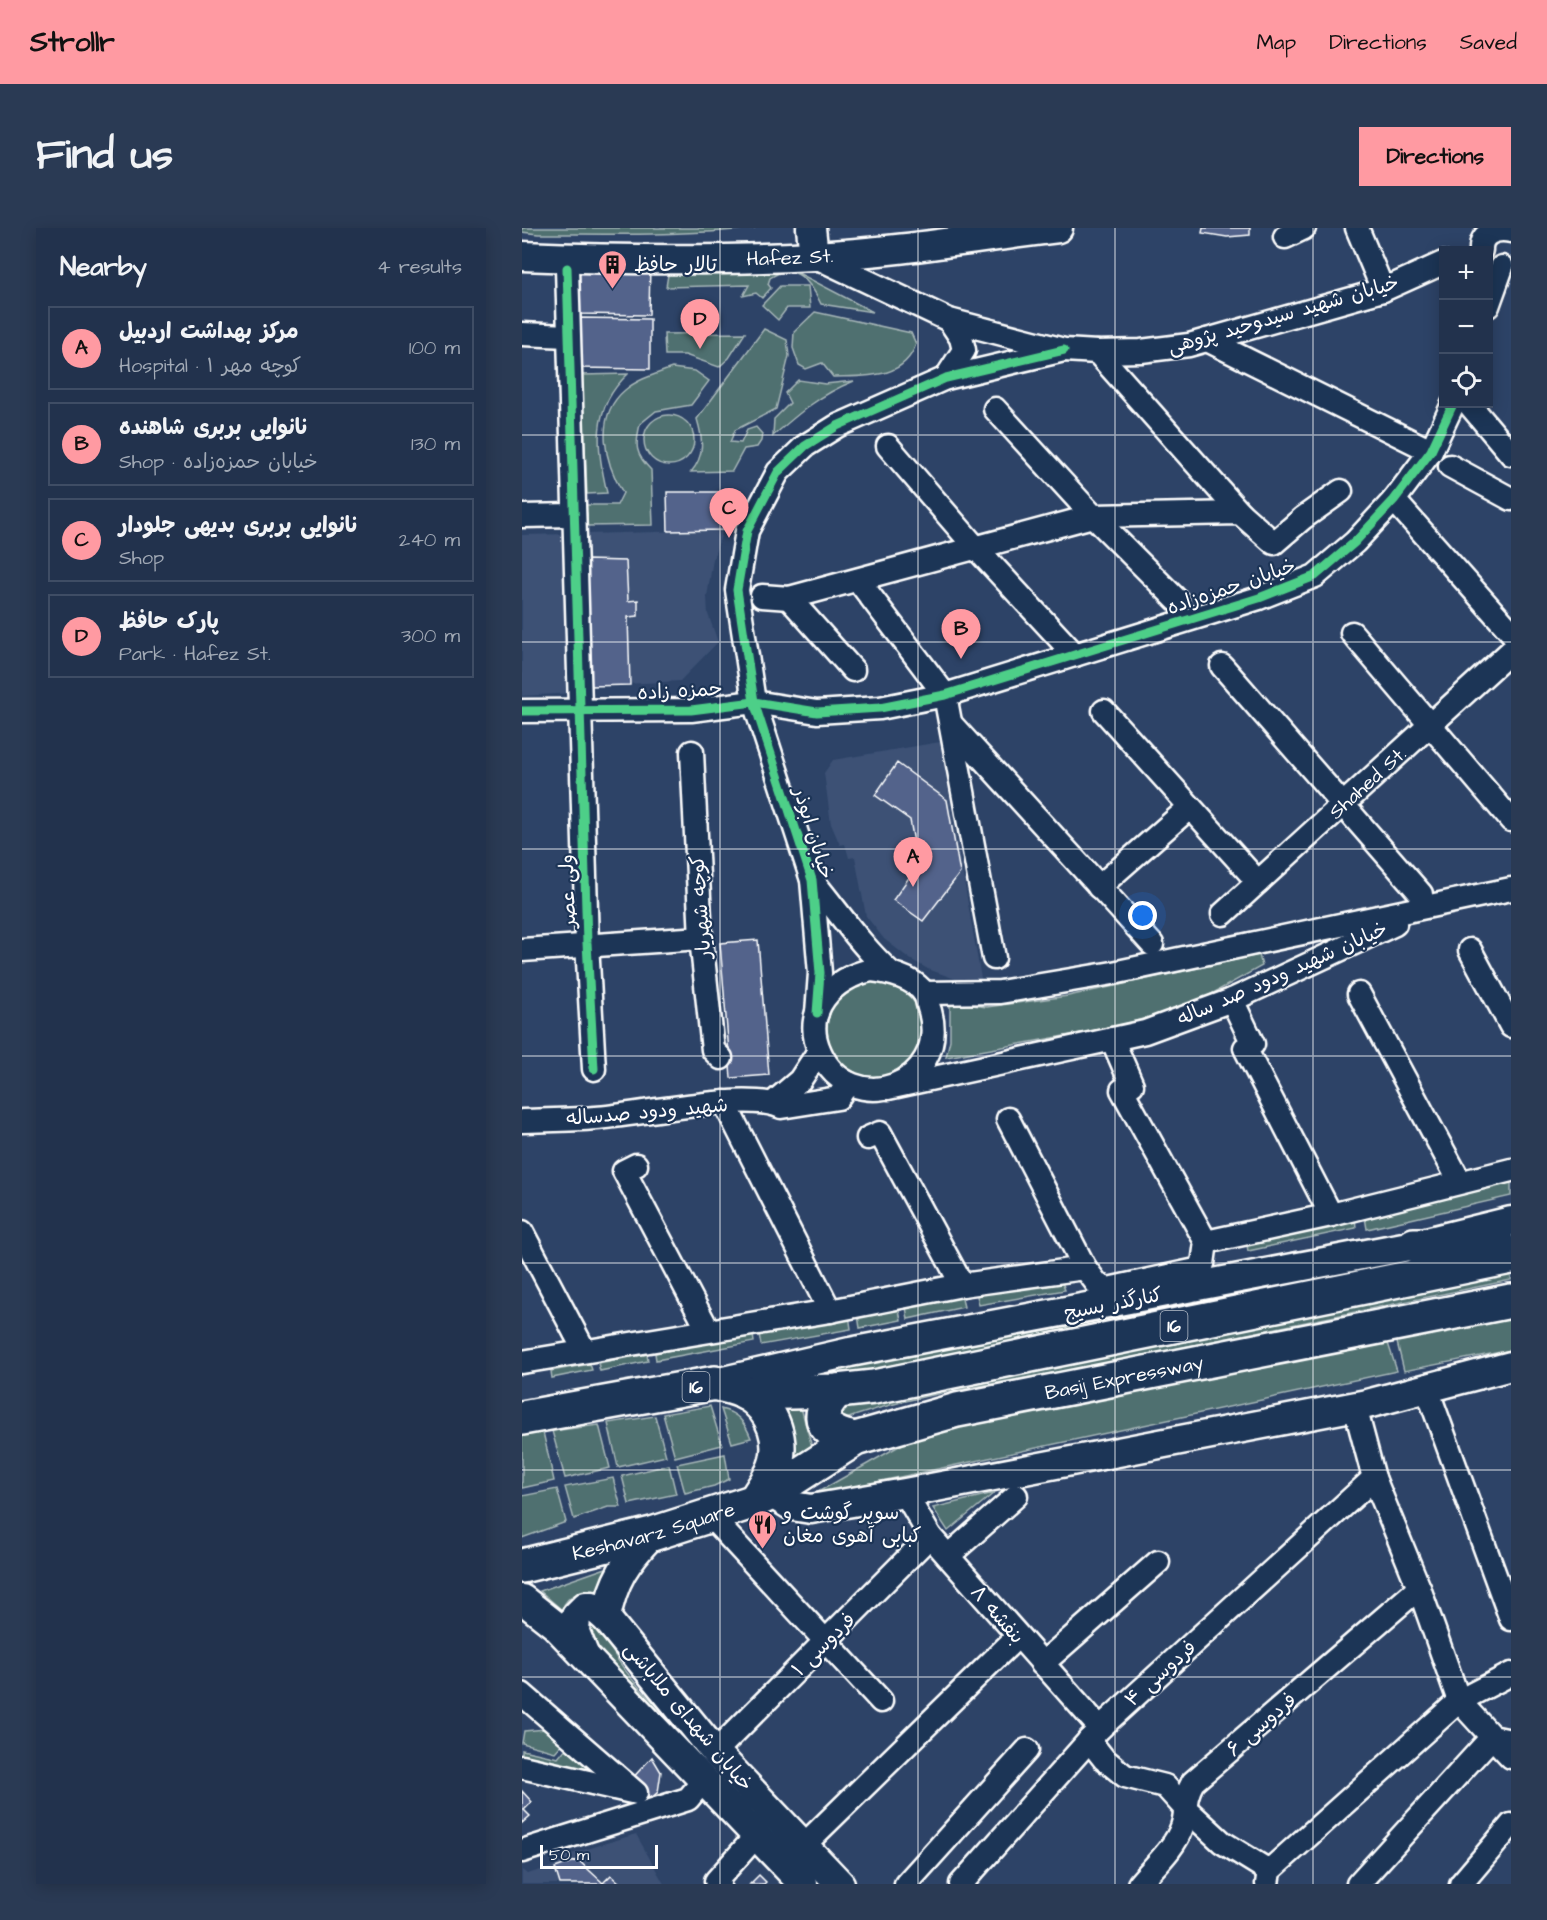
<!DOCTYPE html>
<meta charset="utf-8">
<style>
:root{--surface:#22324d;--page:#2a3a54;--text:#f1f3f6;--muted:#a2aab6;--line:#3f4d65;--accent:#ff9aa2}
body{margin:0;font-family:"Architects Daughter","Playpen Sans Arabic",sans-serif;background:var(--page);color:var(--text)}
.controls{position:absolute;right:18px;top:18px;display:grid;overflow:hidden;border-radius:0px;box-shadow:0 3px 15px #0003}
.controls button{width:54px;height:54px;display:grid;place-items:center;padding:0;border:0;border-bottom:2px solid var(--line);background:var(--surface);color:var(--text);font:30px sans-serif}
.scale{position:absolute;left:18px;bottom:15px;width:118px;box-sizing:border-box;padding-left:6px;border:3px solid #fff;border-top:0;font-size:16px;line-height:21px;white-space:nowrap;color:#fff;-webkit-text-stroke:4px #1d3557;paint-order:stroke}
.you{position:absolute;left:621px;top:688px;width:21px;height:21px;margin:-15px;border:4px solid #fff;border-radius:50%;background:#1a73e8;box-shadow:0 0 0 9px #1a73e833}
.badge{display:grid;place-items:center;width:39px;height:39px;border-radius:50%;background:var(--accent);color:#111;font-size:20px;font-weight:700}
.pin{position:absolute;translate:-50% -50px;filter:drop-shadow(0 2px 3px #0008)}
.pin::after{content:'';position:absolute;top:32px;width:21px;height:18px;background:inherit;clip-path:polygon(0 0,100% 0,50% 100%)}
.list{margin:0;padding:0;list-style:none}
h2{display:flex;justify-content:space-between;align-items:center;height:78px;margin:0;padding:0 24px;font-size:26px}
h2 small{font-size:20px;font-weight:400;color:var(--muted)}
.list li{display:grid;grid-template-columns:39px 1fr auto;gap:18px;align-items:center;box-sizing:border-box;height:84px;margin:0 12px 12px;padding:0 12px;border:2px solid var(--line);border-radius:0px}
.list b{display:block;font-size:22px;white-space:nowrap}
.list p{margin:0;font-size:20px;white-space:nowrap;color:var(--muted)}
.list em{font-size:20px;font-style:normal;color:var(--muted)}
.icon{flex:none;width:33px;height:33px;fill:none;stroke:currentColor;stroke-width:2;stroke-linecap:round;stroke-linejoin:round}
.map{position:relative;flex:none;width:989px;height:1656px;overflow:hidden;border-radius:0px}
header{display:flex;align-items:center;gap:36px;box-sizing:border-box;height:84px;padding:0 30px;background:var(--accent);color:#111}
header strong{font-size:28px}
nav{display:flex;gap:33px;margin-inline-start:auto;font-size:21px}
.intro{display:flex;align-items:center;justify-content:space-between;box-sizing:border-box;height:144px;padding:0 36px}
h1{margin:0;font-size:42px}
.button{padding:15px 27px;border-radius:0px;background:var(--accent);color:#111;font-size:21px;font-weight:700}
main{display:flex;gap:36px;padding:0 36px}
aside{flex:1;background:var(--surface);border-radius:0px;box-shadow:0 3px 15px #0003}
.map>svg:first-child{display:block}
.built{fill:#3c5175}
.green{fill:#4f6f70;stroke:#a7b7b8;stroke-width:1.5}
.building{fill:#53638b;stroke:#fff;stroke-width:1.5}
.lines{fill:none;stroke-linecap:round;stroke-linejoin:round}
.minor-casing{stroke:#fff;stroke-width:27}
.major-casing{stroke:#fff;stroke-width:33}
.highway-casing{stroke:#fff;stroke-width:38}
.minor{stroke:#1d3557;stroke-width:22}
.major{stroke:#1d3557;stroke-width:28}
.highway{stroke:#1d3557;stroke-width:33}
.cycleway-casing{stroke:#1d3557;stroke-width:13}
.cycleway{stroke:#4dcf88;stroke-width:9}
.grid{fill:none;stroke:#fff;stroke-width:1.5;stroke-opacity:0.55}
.labels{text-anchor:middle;stroke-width:4.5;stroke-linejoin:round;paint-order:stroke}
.shield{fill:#1d3557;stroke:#bbc2cd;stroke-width:1.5}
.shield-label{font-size:18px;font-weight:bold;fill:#fff}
.street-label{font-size:20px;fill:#fff;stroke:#1d3557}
.poi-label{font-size:20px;fill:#fff;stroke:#1d3557;text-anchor:start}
</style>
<header>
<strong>Strollr</strong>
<nav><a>Map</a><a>Directions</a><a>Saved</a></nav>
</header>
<div class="intro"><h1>Find us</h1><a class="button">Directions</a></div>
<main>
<aside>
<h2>Nearby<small>4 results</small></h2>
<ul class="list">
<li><span class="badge">A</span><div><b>مرکز بهداشت اردبیل</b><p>Hospital · کوچه مهر ۱</p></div><em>100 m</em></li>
<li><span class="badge">B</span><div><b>نانوایی بربری شاهنده</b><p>Shop · خیابان حمزه‌زاده</p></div><em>130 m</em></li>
<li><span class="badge">C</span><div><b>نانوایی بربری بدیهی جلودار</b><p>Shop</p></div><em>240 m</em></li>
<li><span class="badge">D</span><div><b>پارک حافظ</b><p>Park · Hafez St.</p></div><em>300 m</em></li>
</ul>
</aside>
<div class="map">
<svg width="989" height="1656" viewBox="0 0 989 1656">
<rect width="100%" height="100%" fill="#2d4367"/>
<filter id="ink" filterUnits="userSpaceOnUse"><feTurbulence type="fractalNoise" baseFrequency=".0167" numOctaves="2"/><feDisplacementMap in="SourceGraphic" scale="12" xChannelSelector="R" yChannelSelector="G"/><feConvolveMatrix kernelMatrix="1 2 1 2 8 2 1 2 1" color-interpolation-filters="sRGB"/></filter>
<g filter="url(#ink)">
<g class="built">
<polygon points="201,302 191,331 185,369 186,386 196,414 158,453 68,458 65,306"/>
<polygon points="49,306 51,465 0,468 0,307"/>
<polygon points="418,514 460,756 436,752 406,741 388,731 362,711 344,688 333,629 327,630 323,616 318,617 309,596 302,545 311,532"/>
<polygon points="114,1606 142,1656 81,1655 56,1632 33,1640 38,1656 0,1656 0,1642 5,1646 36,1637 36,1630"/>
</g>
<g class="green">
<path d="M0,0H233C161,8 89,6 16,6L0,4Z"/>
<path d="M233,35V47L241,40L259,36L351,84L299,76C289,54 273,33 248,50L246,56L249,60L240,70L234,65L221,68L227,57L144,59L146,47L152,36Z"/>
<polygon points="258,58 286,58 288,80 265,80 256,92 240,77"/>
<path d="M293,84L389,105L394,116C382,152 342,148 311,149L300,135L284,141L277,137L271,120L272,104Z"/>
<path d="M242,101L265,112L267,128L254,181L213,202L208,214L219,215L225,202L234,199L240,206L239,213L235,219L222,221L210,243L169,244C183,228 181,211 175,191Z"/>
<polygon points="223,105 207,130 197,139 163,127 143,127 142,106"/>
<path d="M150,140L173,143L187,153L169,177L134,183L118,196C113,218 113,226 129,242L131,297L64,298L62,277H95L101,265C83,235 71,189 103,162C116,151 134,146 150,140Z"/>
<path d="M106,146C68,181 75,220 85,265L65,266L60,147Z"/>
<path d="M276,152L303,156L332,153C299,166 277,185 251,208L252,191L268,175L263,165Z"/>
<circle cx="147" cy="212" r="25"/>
<polygon points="737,727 740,738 666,779 587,800 424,829 428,812 428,774 465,779 546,768"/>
<circle cx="353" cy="802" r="48"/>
<polygon points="989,952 989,968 845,1001 843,989"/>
<polygon points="833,989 834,1000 726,1023 724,1011"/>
<polygon points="952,1023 357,1147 288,1149 315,1138 737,1052"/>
<path d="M989,1042V1052C849,1080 709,1109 569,1138C486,1155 396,1163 316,1194L311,1177Z"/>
<polygon points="538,1049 543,1062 457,1077 454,1063"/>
<polygon points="439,1067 442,1079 386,1091 384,1079"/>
<polygon points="376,1078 379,1092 338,1100 336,1087"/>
<polygon points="989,1082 989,1122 882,1143 873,1106"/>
<polygon points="327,1087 329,1101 239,1117 237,1106"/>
<polygon points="863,1106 875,1143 289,1268 407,1201"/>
<polygon points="231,1107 232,1114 134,1132 133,1125"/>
<polygon points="125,1126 126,1133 78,1143 76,1135"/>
<polygon points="68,1136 70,1142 30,1150 29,1143"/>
<polygon points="256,1171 278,1176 290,1219 266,1232"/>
<polygon points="188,1178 200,1217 153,1229 141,1186"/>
<path d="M199,1181C216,1185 223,1195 229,1210L210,1215Z"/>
<polygon points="133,1188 144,1228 96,1239 86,1195"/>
<polygon points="77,1197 88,1240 43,1250 30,1203"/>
<polygon points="21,1204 32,1253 0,1260 0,1207"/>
<polygon points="203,1226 207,1251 192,1258 163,1265 155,1236"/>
<polygon points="147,1237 154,1266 107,1276 100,1248"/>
<polygon points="91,1250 99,1279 86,1279 52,1291 43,1259"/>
<polygon points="35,1261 44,1294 0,1310 0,1268"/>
<polygon points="472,1265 426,1303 411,1280"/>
<path d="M84,1340L79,1363C63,1363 45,1364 40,1382L18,1363Z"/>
<path d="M64,1390H78C81,1400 84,1412 89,1421C111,1460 151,1492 182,1524L176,1530L71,1423Z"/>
<polygon points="24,1501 41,1515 33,1524 0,1515 2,1503"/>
<polygon points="45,1519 70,1538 67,1542 0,1527 0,1522 36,1530"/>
</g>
<g class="building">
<polygon points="681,0 728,0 728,7 705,9 680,5"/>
<polygon points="56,36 128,36 127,87 55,86"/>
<polygon points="56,90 128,91 128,141 56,140"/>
<polygon points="145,264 201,264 201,302 146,303"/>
<polygon points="65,332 104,333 106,373 116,372 116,388 106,389 108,457 68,458"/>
<polygon points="375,535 425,572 438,645 401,693 371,672 396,637 388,592 353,567"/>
<polygon points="236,712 247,847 209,850 198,715"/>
<polygon points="130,1529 139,1544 136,1564 127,1572 107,1554"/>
<polygon points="0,1563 10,1574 2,1582 8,1588 0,1595"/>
<polygon points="56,1632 81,1655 89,1647 99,1656 38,1656 33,1640"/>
<polygon points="237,1647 244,1654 242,1656 228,1656"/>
</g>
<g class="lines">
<defs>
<g id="minor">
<polyline points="835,0 861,62"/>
<polyline points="763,9 782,0"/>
<path d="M959,22C958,5 974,0 989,3"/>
<polyline points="292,28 427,92 542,122 575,124 619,123 667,117 861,62 921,35"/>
<polyline points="45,40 65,715 72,841"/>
<polyline points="966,78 980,39"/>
<polyline points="0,106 46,108"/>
<polyline points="685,112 909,223"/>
<polyline points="575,124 718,285"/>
<polyline points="424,150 442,122 439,110 427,92"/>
<polyline points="947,176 989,226"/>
<polyline points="473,181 571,288 655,372"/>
<polyline points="366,218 454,320 553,427"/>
<polyline points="928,238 989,271"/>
<polyline points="872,272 989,404"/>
<polyline points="0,288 52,287"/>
<polyline points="336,352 423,467 472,730"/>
<polyline points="240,368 267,370 571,288 718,285 752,315 781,290 819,263"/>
<polyline points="267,370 331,442"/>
<polyline points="830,405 989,592"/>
<polyline points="700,438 899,666"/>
<polyline points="0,483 169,482 232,474 295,484 358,480 423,467 737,370 793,348 833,314 872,272 909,223 931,176"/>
<polyline points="582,483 736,654"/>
<polyline points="429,496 630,716"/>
<polyline points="170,524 179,710 191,822 199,830"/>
<path d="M290,652C316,683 338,717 368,744"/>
<polyline points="577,659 668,579"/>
<path id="s1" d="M701,686L989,423"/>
<polyline points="0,722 179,710"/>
<polyline points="948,722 989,798"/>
<path d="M350,742C367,744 392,750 403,766C405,770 406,778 408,783C428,857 329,893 298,824C279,783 311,749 350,742Z"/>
<polyline points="402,765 478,764 591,745 989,661"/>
<polyline points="837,766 938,954"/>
<polyline points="710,772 731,816 723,820 809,987"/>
<polyline points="295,785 298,745 290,652 232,474 215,362 225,303 256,244 283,218 315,198 424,150 542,122"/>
<polyline points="590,811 610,857 600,862 684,1014"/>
<polyline points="366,860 623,804 710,772 873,696"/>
<polyline points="202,874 308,1083"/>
<polyline points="251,875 278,852 297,823"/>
<polyline points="486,891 563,1040"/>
<path d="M0,893C25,892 50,892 74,890C115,887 227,863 259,879L316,870L326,855"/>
<polyline points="346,910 358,905 440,1057"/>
<polyline points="114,937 102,943 186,1102"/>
<polyline points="0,1004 62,1122"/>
<polyline points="684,1014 809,987 989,942"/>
<polyline points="0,1134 308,1083 440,1057 563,1040 576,1057 586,1061 674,1042 681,1036 684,1014"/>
<polyline points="905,1161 989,1391"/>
<polyline points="833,1179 852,1250 897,1360 937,1473 970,1509 989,1513"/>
<polyline points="383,1265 408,1308 578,1500"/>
<polyline points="188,1288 359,1473"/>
<polyline points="426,1328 494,1268"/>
<polyline points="520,1436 636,1334"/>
<polyline points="0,1466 114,1565"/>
<polyline points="567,1512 582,1531 603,1548 643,1558 662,1579 700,1614 747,1643"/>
<polyline points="193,1524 408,1308"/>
<polyline points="0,1539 110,1564"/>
<polyline points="281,1618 495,1409"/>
<polyline points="0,1623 166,1571 182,1552"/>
<polyline points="197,1656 194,1653 234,1608"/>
<polyline points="384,1656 505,1522"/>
<polyline points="439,1656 578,1500 852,1250"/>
<path d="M617,1656C631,1639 653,1620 660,1599C666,1583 660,1573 671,1554L897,1360"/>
<polyline points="745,1656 747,1643 937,1473 989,1446"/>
<polyline points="836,1656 970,1509 989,1529"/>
<polyline points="939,1656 989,1597"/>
</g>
<g id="major">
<polyline points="289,0 292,28"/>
<path id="s2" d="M0,28C97,32 195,33 292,28C374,24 455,10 536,0"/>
<polyline points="193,1155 328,1124 892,1017 989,993"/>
<polyline points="249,1265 270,1278 289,1281 383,1265 845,1176 989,1138"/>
<path d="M130,1306C104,1333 91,1352 84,1390L193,1524L318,1656"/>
<polyline points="0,1371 33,1397 281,1656"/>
<polyline points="62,1426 53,1404 54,1388 64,1378 70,1378 84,1390"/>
</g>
<g id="highway">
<polyline points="892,1017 952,1017 975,1014"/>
<path d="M315,1163C290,1189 300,1205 333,1211"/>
<polyline points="223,1165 315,1163 352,1159 989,1029"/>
<path d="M0,1190L193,1155C202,1158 215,1160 224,1165C252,1181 264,1216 250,1245C245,1255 238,1264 233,1273"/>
<path id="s3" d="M0,1338L130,1306L233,1273L249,1265L333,1211L435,1182L989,1073"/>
</g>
</defs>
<use href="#minor" class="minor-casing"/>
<use href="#major" class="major-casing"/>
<use href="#highway" class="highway-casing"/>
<use href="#minor" class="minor"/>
<use href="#major" class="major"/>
<use href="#highway" class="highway"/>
<defs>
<g id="cycleway">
<polyline points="45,40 65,715 72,841"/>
<polyline points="0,483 169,482 232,474 295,484 358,480 423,467 737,370 793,348 833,314 872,272 909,223 931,176"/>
<polyline points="295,785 298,745 290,652 232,474 215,362 225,303 256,244 283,218 315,198 424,150 542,122"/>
</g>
</defs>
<use href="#cycleway" class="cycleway-casing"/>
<use href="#cycleway" class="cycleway"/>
</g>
</g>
<path class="grid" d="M198,0V1656M396,0V1656M593,0V1656M791,0V1656M0,207H989M0,414H989M0,621H989M0,828H989M0,1035H989M0,1242H989M0,1449H989"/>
<defs>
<symbol id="building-pin" viewBox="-11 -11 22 30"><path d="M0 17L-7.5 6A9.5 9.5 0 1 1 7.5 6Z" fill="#ff9aa2" stroke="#1d3557"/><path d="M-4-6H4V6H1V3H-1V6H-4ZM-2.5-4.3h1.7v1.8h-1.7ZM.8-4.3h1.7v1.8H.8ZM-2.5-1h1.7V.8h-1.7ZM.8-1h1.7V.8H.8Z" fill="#111"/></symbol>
<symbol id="restaurant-pin" viewBox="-11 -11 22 30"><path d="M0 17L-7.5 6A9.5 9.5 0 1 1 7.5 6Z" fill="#ff9aa2" stroke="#1d3557"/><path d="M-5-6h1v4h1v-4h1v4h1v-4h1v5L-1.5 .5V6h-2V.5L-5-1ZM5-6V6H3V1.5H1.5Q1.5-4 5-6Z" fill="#111"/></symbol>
</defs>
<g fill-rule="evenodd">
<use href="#building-pin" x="74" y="20" width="33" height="45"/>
<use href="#restaurant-pin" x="224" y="1280" width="33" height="45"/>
</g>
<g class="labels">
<g class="shield">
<rect x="638.5" y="1083" width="27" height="30" rx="4.5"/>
<rect x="160.5" y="1144" width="27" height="30" rx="4.5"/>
</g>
<g class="shield-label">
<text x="652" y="1104">16</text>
<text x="174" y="1165">16</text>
</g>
<g class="street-label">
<text dy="7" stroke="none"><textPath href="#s2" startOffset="268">Hafez St.</textPath></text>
<text transform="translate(761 86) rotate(-16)" y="7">خیابان شهید سیدوحید پژوهی</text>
<text transform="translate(709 358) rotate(-19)" y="7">خیابان حمزه‌زاده</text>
<text transform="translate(158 462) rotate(-3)" y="7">حمزه زاده</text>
<text dy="7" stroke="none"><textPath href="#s1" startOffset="195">Shahed St.</textPath></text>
<text transform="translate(292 605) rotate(73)" y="7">خیابان ابوذر</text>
<text transform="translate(45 663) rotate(-92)" y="7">ولی عصر</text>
<text transform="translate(178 679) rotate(-94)" y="7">کوچه شهریار</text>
<text transform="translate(760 745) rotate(-24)" y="7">خیابان شهید ودود صد ساله</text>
<text transform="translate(125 883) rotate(-5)" y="7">شهید ودود صدساله</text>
<text transform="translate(591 1075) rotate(-11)" y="7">کنارگذر بسیج</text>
<text dy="7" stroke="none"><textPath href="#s3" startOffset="636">Basij Expressway</textPath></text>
<text dy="7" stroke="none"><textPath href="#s3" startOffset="136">Keshavarz Square</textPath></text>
<text transform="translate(476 1386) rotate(49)" y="7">بنفشه ۸</text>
<text transform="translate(301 1416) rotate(-45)" y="7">فردوسی ۱</text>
<text transform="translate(638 1445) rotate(-42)" y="7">فردوسی ۴</text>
<text transform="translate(167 1488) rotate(50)" y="7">خیابان شهدای ملاباشی</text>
<text transform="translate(739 1496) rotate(-41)" y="7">فردوسی ۶</text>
</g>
<g class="poi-label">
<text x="112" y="43">تالار حافظ</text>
<text x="261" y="1291">سوپر گوشت و<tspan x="261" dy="23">کبابی آهوی مغان</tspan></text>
</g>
</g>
</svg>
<div class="controls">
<button>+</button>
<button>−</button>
<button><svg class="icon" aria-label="locate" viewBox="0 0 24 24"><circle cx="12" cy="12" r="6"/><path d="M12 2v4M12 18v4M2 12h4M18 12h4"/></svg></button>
</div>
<div class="scale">50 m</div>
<div class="you"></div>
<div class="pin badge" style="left:391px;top:659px">A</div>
<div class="pin badge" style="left:439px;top:431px">B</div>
<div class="pin badge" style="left:207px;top:310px">C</div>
<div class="pin badge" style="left:178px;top:121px">D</div>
</div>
</main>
